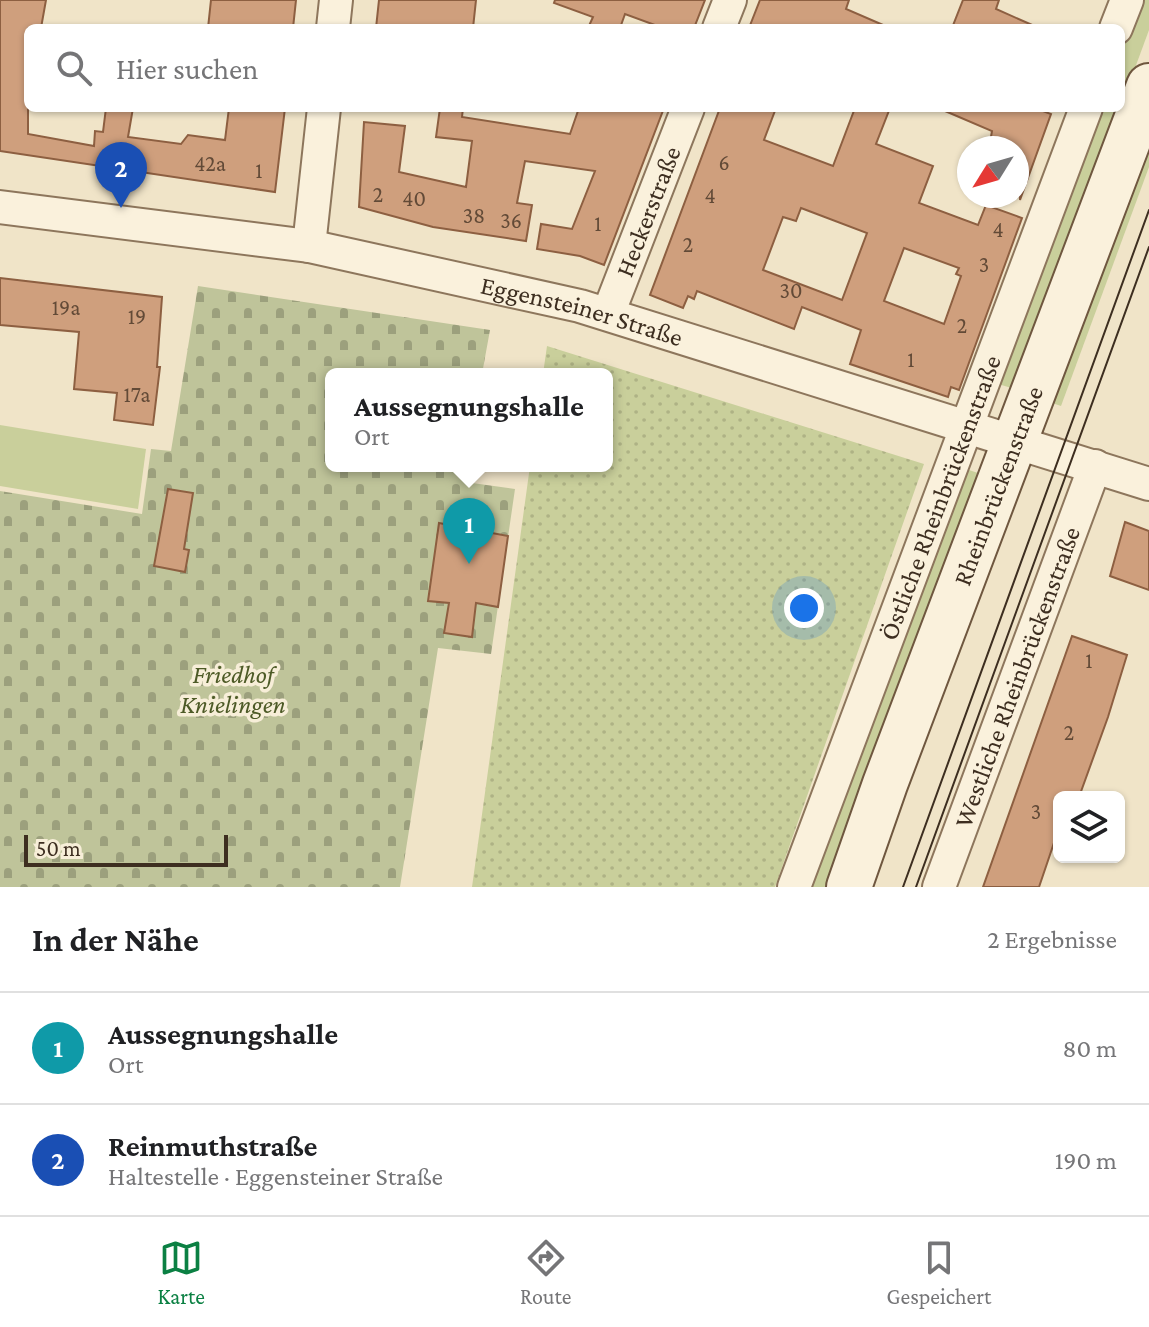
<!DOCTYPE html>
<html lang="de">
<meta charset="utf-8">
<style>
:root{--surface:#fff;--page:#f2f2f2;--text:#202124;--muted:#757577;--line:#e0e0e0;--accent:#0b8043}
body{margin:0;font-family:"Crimson Pro",serif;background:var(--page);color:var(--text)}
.controls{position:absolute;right:24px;bottom:24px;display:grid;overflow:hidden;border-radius:12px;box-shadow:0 2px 6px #0004}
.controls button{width:72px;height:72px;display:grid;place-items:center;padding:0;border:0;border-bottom:2px solid var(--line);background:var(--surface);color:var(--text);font:40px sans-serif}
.compass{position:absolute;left:957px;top:136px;width:72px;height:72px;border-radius:50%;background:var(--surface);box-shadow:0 2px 6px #0004;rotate:233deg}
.scale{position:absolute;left:24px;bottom:20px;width:204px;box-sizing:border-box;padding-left:8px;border:4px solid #3d2e20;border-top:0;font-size:22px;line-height:28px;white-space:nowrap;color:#3d2e20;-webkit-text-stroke:6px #f7eed8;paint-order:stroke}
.you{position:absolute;left:804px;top:608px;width:28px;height:28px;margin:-20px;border:6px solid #fff;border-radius:50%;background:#1a73e8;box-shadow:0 0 0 12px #1a73e833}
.badge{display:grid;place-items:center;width:52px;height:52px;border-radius:50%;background:var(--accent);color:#fff;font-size:26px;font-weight:700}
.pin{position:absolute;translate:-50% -66px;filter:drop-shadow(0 2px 4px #0008)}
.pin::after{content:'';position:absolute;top:42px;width:28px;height:24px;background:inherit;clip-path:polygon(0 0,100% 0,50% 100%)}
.popup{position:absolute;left:325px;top:368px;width:288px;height:104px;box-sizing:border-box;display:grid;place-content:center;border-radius:12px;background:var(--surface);filter:drop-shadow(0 2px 6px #0005);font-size:26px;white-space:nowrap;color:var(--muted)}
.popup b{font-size:30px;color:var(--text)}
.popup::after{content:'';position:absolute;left:50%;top:100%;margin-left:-16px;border:16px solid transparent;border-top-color:var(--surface)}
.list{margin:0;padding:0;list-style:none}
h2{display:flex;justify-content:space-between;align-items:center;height:104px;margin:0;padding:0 32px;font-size:34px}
h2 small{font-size:26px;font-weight:400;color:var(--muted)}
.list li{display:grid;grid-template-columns:52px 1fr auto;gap:24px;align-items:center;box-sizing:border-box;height:112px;padding:0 32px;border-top:2px solid var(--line)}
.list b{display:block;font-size:30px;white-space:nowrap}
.list p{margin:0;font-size:26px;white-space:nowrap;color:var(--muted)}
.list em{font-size:26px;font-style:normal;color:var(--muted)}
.icon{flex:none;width:44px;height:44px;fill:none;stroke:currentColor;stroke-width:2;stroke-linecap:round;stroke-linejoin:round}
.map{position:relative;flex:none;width:1149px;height:887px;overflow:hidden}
.search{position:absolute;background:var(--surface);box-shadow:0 2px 6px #0004;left:24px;right:24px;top:24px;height:88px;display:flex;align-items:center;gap:20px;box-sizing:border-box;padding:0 28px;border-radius:12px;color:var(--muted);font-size:30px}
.sheet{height:328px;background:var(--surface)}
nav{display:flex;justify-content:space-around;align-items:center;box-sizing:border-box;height:112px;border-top:2px solid var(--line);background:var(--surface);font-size:22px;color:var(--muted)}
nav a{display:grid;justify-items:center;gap:4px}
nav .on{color:var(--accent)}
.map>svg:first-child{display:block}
.grass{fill:#c9cf9b}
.cemetery{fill:url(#cemetery-stones)}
.park{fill:url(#park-dots)}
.building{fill:#cf9f7d;stroke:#8d5f41;stroke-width:2;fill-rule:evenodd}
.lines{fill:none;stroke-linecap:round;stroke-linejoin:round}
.minor-casing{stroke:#8d765c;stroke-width:36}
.secondary-casing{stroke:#6f573f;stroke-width:48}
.minor{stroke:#faf1dc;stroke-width:32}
.secondary{stroke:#faf1dc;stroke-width:44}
.tram{stroke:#3d2e20;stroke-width:2}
.labels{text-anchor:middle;stroke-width:7;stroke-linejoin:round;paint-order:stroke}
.number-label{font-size:22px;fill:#624a37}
.street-label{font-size:26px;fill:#3d2e20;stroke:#f7eed8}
.park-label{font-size:26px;font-style:italic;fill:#4d5a26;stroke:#f7eed8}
</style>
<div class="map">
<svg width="1149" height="887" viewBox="0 0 1149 887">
<defs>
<pattern id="cemetery-stones" width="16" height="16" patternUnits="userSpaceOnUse" patternTransform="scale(2)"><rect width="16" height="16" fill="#bfc49a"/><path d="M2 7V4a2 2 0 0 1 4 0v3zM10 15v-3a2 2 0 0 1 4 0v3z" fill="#9ca07d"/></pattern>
<pattern id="park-dots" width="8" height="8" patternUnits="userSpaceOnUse" patternTransform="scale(2)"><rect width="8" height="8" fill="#c9cf9b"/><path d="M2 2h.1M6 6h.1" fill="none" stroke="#aeb285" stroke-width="1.8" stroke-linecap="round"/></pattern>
</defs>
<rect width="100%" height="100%" fill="#f0e4c8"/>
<g class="grass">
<polygon points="1140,0 1149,0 1149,30 1121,106 1121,52"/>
<polygon points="1100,108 1120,108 1015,389 998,384"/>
<polygon points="1149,139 1149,167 1061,406 1052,403"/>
<polygon points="0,425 146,449 138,509 0,486"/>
<polygon points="966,469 984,475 835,887 812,887"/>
</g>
<polygon class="cemetery" points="198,286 490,330 482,374 331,374 331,466 467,466 465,482 515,489 491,654 438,648 400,887 0,887 0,491 142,514 151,449 171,451"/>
<polygon class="park" points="547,346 924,464 775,887 472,887 530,466 607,466 607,374 543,374"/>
<g class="building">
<polygon points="0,0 46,0 41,28 28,28 28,134 94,146 95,131 103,132 106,108 133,108 128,137 181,144 188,135 225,140 229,108 285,108 275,192 0,151"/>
<polygon points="211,0 296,0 293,28 208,28"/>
<polygon points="379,0 476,0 473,28 376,28"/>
<polygon points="555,0 705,0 694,28 663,28 625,14 620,28 588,28 593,17 554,3"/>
<polygon points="760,0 849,0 846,9 890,28 749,28"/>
<polygon points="963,0 999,0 996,9 1039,28 952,28"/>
<polygon points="440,108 463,108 462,117 570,134 579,108 664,108 604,265 580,256 537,249 541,224 572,229 595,171 525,161 517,203 532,205 526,241 433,227 359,207 364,122 405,126 399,172 466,187 472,141 436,137"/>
<path d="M720,108H776L764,140L833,166L855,108H890L876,144L933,166L919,203L978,225L986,205L1022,218L959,390L951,387L948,397L850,364L861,330L802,307L794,329L697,291L694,299L688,296L683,308L650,295ZM801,208L867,233L842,300L763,270L783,217L796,221ZM904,248L959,268L956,274L961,276L944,324L884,301Z"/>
<polygon points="938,108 1035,108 1051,114 1020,200 1017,148 989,148 992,131"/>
<polygon points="0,278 162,297 157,367 160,367 153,425 114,420 117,393 74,389 79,332 0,325"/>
<polygon points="168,489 193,493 184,549 189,550 185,572 154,566"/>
<polygon points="1125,522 1149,531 1149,590 1110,576"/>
<polygon points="439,523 508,536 498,607 476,603 472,637 444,633 449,603 428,601"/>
<polygon points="1072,636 1127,655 1108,717 1079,797 1059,797 1059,828 1039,887 983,887"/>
</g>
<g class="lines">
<defs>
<g id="minor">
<polyline points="333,28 336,0"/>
<polyline points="719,28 730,0"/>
<polyline points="1116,28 1127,0"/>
<path id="s1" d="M0,207L309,246L580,306L1149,484"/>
<polyline points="309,246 324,108"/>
<path id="s2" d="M608,314L688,108"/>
<path id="s3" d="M794,887L1086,108"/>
<path id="s4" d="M939,887L1095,466"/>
</g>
<g id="secondary">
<path id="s5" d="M849,887L885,784L1149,86"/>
</g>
</defs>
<use href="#minor" class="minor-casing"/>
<use href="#secondary" class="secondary-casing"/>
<use href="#minor" class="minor"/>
<use href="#secondary" class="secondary"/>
<g class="tram">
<polyline points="903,887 1149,210"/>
<polyline points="916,887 1149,247"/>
</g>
</g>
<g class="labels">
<g class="number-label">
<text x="724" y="170">6</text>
<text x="210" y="171">42a</text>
<text x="259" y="178">1</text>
<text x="378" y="202">2</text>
<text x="710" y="203">4</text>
<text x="414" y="206">40</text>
<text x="474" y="223">38</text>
<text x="511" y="228">36</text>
<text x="598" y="231">1</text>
<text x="998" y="237">4</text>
<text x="688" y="252">2</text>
<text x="984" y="272">3</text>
<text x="791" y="298">30</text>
<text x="66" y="315">19a</text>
<text x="137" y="324">19</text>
<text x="962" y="333">2</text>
<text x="911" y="367">1</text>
<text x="137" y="402">17a</text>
<text x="1089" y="668">1</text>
<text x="1069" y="740">2</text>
<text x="1036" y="819">3</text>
</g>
<g class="street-label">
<text dy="9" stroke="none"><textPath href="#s2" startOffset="110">Heckerstraße</textPath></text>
<text dy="9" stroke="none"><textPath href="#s1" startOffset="592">Eggensteiner Straße</textPath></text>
<text dy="9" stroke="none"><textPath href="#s5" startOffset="428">Rheinbrückenstraße</textPath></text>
<text dy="9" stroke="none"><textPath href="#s3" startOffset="416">Östliche Rheinbrückenstraße</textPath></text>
<text dy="9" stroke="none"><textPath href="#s4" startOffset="224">Westliche Rheinbrückenstraße</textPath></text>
</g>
<g class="park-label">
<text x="233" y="683">Friedhof<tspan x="233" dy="30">Knielingen</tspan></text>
</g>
</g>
</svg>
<div class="controls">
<button><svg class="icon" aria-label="layers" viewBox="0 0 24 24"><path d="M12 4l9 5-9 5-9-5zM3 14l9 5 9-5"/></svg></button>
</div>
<svg class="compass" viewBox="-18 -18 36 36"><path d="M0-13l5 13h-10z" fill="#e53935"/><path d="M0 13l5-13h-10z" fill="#757577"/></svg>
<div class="scale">50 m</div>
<div class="you"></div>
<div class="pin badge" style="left:469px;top:564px;background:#0f9aa8">1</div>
<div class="popup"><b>Aussegnungshalle</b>Ort</div>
<div class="pin badge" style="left:121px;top:208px;background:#1a4fb4">2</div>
<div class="search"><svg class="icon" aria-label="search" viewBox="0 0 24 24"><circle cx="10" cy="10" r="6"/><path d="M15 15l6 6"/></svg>Hier suchen</div>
</div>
<section class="sheet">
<h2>In der Nähe<small>2 Ergebnisse</small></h2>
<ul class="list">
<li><span class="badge" style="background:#0f9aa8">1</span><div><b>Aussegnungshalle</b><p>Ort</p></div><em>80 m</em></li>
<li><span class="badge" style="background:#1a4fb4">2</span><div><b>Reinmuthstraße</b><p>Haltestelle · Eggensteiner Straße</p></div><em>190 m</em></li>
</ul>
</section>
<nav>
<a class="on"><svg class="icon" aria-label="map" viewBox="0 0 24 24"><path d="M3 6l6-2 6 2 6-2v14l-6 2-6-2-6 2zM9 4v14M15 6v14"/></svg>Karte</a>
<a><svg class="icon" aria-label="directions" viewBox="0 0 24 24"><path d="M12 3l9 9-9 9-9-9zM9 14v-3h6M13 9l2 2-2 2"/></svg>Route</a>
<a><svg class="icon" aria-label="saved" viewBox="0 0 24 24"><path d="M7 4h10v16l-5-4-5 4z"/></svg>Gespeichert</a>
</nav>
